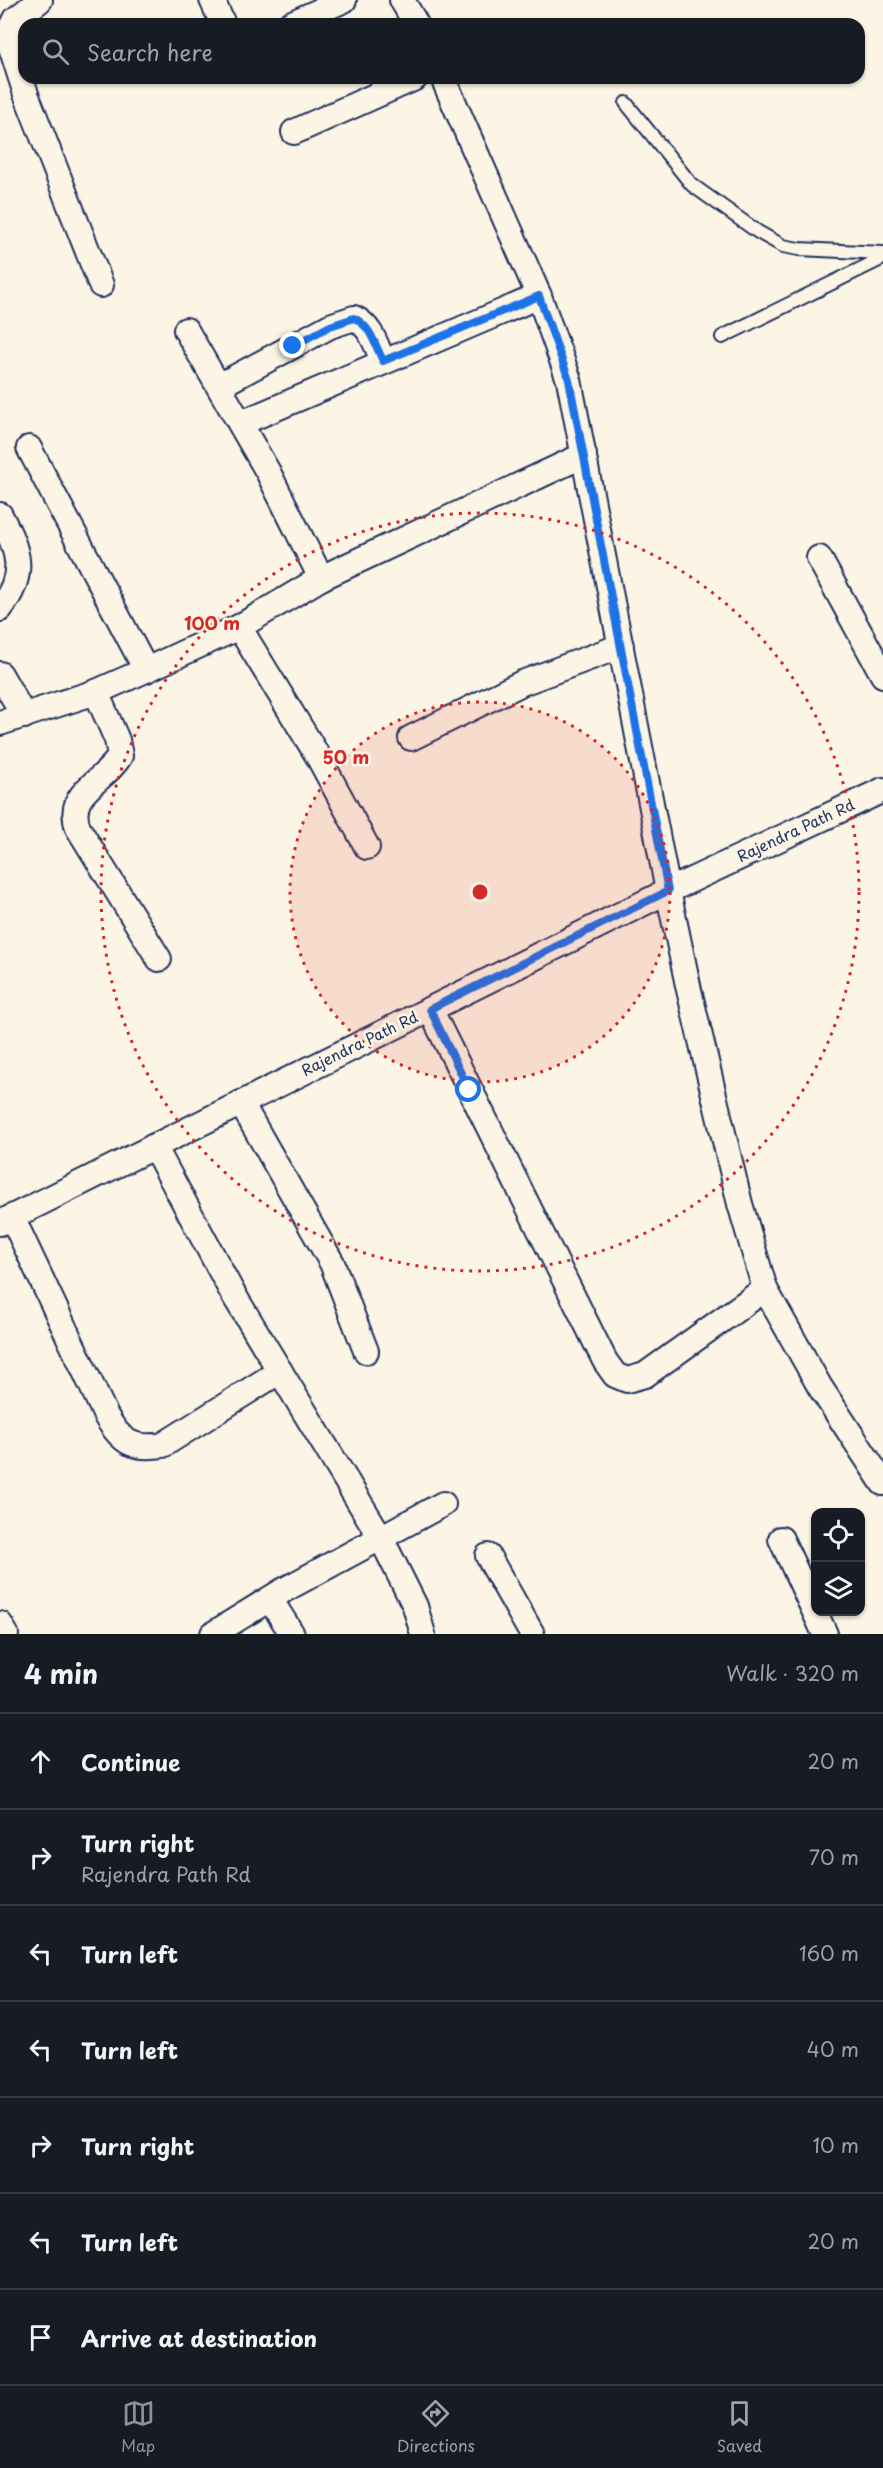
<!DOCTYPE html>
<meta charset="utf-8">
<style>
:root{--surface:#171b24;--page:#20242c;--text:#f1f3f6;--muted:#9ea1a6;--line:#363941;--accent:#8c9099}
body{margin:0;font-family:"Playpen Sans",sans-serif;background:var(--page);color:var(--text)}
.controls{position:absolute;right:18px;bottom:18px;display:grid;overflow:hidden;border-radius:12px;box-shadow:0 2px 4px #0004}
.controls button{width:54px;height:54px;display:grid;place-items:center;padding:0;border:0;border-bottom:2px solid var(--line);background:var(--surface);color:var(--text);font:30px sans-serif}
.stop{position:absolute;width:18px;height:18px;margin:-14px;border:4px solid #1a73e8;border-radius:50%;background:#fff}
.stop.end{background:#1a73e8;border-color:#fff;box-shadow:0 2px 6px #0008}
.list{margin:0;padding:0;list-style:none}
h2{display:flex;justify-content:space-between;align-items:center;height:78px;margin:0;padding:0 24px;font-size:26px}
h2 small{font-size:20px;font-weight:400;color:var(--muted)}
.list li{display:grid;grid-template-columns:39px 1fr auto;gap:18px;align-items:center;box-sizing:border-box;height:96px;padding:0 24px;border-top:2px solid var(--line)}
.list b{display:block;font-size:22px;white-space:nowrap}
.list p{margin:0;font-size:20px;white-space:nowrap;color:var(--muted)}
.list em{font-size:20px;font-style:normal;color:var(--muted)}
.icon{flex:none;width:33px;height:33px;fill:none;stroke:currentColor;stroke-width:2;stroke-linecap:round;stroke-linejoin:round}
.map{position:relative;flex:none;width:883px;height:1634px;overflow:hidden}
.search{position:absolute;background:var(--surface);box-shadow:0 2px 4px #0004;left:18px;right:18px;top:18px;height:66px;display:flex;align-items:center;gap:15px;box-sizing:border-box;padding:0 21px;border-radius:18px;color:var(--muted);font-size:22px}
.sheet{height:750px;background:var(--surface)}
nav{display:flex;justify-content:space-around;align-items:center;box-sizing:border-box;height:84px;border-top:2px solid var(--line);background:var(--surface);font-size:16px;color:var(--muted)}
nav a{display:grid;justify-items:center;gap:3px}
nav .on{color:var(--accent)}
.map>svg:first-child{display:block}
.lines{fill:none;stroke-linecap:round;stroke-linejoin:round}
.lane-casing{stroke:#1b2f5e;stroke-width:16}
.street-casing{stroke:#1b2f5e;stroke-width:28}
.lane{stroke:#fcf5e5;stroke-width:12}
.street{stroke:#fcf5e5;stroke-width:24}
.route{stroke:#1a73e8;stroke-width:8}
.ring{fill:none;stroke:#d62828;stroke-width:3;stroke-dasharray:3 6}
.labels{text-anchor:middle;stroke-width:5;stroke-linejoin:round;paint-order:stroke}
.street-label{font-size:15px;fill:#1b2f5e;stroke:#fcf5e5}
.centre{fill:#d62828;stroke:#fcf5e5;stroke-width:3}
.ring-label{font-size:18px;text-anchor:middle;font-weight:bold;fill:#d62828;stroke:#fcf5e5;stroke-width:5;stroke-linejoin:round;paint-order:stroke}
</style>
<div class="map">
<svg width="883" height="1634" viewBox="0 0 883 1634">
<rect width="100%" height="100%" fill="#fcf5e5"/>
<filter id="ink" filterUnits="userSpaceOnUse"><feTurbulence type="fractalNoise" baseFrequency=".0167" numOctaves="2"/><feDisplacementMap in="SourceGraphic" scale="12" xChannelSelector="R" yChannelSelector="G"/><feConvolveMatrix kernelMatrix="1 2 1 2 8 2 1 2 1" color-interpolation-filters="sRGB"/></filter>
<g filter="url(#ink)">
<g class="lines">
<defs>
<g id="lane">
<polyline points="626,103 692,185 758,232 783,246 799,249 883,253"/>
<polyline points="722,337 883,258"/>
</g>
<g id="street">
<polyline points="40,0 16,19 9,33 10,44 26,94 101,285"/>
<polyline points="212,0 223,24"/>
<polyline points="402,0 416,24"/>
<polyline points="290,24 344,0"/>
<polyline points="443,78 539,296 569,380 668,891 689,990 740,1204 765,1289 820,1387 883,1483"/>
<polyline points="294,132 415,78"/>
<polyline points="186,330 268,472 321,578"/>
<path d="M219,386L330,326L354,318C371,326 376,345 383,361"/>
<polyline points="241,423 539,296"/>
<polyline points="29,448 146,670"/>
<path d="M0,515C19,551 27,574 0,609"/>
<polyline points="819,558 883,675"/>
<polyline points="239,627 319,758 367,847"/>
<polyline points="0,674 24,716"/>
<path d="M96,692L117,740L120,756C104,783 65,791 78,828L159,959"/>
<polyline points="0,723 96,692 146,670 239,627 321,578 584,455"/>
<polyline points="411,738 522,683 621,646"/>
<polyline points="430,1009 605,1361 615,1375 627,1380 645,1375 765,1289"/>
<polyline points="241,1103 332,1263 366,1351"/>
<polyline points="154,1146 232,1292 381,1538 415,1606 423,1634"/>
<path d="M12,1217L106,1416C121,1442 133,1450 163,1445L280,1371"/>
<polyline points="0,1223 668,891 883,790"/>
<polyline points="781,1539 825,1634"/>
<polyline points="488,1556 532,1634"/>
<polyline points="270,1599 292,1634"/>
<polyline points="0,1624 6,1634"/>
<polyline points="213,1634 284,1590 443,1504"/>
</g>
</defs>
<use href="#lane" class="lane-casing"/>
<use href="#street" class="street-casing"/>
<use href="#lane" class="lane"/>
<use href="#street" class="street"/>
</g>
</g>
<g class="lines" filter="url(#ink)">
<path class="route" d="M293,346L330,326L354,318C371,326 375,345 383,361L539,296L569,380L668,891L430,1009L469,1090"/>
</g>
<circle cx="480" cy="892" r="190" fill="#d62828" fill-opacity=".12"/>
<g class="ring">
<circle cx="480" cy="892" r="190"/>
<circle cx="480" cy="892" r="379"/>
</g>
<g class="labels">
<g class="street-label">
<text transform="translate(796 831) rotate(-25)" y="5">Rajendra Path Rd</text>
<text transform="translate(360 1044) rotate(-26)" y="5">Rajendra Path Rd</text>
</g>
</g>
<circle cx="480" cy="892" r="9" class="centre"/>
<g class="ring-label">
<text x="212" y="630">100 m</text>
<text x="346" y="764">50 m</text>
</g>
</svg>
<div class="controls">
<button><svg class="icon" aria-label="locate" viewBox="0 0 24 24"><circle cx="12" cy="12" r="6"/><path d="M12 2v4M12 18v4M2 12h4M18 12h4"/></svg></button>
<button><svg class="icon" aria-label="layers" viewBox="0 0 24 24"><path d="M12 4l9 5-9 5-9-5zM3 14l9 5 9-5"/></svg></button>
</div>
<div class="stop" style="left:469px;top:1090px"></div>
<div class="stop end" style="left:293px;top:346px"></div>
<div class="search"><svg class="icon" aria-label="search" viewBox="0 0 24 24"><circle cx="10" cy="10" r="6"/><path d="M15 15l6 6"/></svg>Search here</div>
</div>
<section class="sheet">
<h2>4 min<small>Walk · 320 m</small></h2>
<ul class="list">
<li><svg class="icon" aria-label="ahead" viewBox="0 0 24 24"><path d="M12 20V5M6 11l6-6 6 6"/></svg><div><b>Continue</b></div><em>20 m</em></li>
<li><svg class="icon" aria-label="right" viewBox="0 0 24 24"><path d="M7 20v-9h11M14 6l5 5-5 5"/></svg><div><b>Turn right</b><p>Rajendra Path Rd</p></div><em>70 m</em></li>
<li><svg class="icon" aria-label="left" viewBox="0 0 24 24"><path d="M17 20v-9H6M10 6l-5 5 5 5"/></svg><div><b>Turn left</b></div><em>160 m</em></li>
<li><svg class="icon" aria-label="left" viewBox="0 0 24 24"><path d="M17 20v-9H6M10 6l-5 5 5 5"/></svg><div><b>Turn left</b></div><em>40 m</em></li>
<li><svg class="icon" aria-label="right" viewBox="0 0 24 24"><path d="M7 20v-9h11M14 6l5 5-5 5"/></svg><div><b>Turn right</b></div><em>10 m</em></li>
<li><svg class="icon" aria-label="left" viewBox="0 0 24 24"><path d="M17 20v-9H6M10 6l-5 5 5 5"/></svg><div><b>Turn left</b></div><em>20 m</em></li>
<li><svg class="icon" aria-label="arrive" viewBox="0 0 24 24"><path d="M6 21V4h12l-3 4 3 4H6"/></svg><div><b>Arrive at destination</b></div></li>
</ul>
</section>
<nav>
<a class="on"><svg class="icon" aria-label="map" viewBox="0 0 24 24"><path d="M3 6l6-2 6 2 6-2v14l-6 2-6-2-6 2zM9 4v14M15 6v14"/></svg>Map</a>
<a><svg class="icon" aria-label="directions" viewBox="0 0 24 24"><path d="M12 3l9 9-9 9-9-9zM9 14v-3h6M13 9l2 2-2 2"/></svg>Directions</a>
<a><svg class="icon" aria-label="saved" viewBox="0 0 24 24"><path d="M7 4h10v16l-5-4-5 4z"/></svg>Saved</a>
</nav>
